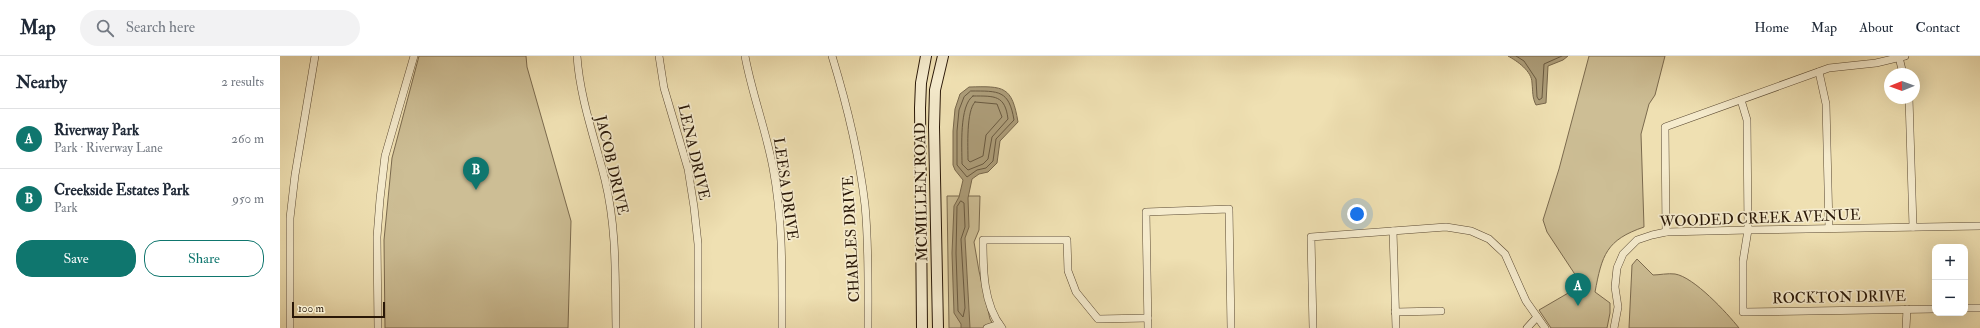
<!DOCTYPE html>
<meta charset="utf-8">
<style>
:root{--surface:#fff;--page:#f2f2f3;--text:#1f2937;--muted:#747a83;--line:#e0e1e3;--accent:#0f766e}
body{margin:0;font-family:"IM FELL Double Pica",serif;background:var(--page);color:var(--text)}
.controls{position:absolute;right:12px;bottom:12px;display:grid;overflow:hidden;border-radius:8px;box-shadow:0 4px 16px #0002}
.controls button{width:36px;height:36px;display:grid;place-items:center;padding:0;border:0;border-bottom:1px solid var(--line);background:var(--surface);color:var(--text);font:20px sans-serif}
.compass{position:absolute;left:1604px;top:12px;width:36px;height:36px;border-radius:50%;background:var(--surface);box-shadow:0 4px 16px #0002;rotate:269deg}
.scale{position:absolute;left:12px;bottom:10px;width:93px;box-sizing:border-box;padding-left:4px;border:2px solid #291707;border-top:0;font-size:11px;line-height:14px;white-space:nowrap;color:#291707;-webkit-text-stroke:3px #f5ebcd;paint-order:stroke}
.you{position:absolute;left:1077px;top:158px;width:14px;height:14px;margin:-10px;border:3px solid #fff;border-radius:50%;background:#1a73e8;box-shadow:0 0 0 6px #1a73e833}
.badge{display:grid;place-items:center;width:26px;height:26px;border-radius:50%;background:var(--accent);color:#fff;font-size:13px;font-weight:700}
.pin{position:absolute;translate:-50% -33px;filter:drop-shadow(0 1px 2px #0008)}
.pin::after{content:'';position:absolute;top:21px;width:14px;height:12px;background:inherit;clip-path:polygon(0 0,100% 0,50% 100%)}
.list{margin:0;padding:0;list-style:none}
h2{display:flex;justify-content:space-between;align-items:center;height:52px;margin:0;padding:0 16px;font-size:17px}
h2 small{font-size:13px;font-weight:400;color:var(--muted)}
.list li{display:grid;grid-template-columns:26px 1fr auto;gap:12px;align-items:center;box-sizing:border-box;height:60px;padding:0 16px;border-top:1px solid var(--line)}
.list b{display:block;font-size:15px;white-space:nowrap}
.list p{margin:0;font-size:13px;white-space:nowrap;color:var(--muted)}
.list em{font-size:13px;font-style:normal;color:var(--muted)}
.actions{display:flex;gap:8px;padding:12px 16px}
.actions a{flex:1;padding:9px 0;border:1px solid var(--accent);border-radius:16px;text-align:center;font-size:14px;color:var(--accent)}
.actions .main{background:var(--accent);color:#fff}
.icon{flex:none;width:22px;height:22px;fill:none;stroke:currentColor;stroke-width:2;stroke-linecap:round;stroke-linejoin:round}
.map{position:relative;flex:none;width:1700px;height:272px;overflow:hidden}
header{display:flex;align-items:center;gap:24px;box-sizing:border-box;height:56px;padding:0 20px;background:var(--surface);border-bottom:1px solid var(--line)}
header strong{font-size:19px}
nav{display:flex;gap:22px;margin-inline-start:auto;font-size:14px}
.search{width:280px;height:36px;background:var(--page);display:flex;align-items:center;gap:10px;box-sizing:border-box;padding:0 14px;border-radius:22px;color:var(--muted);font-size:15px}
main{display:flex}
aside{flex:1;background:var(--surface)}
.map>svg:first-child{display:block}
.green{fill:#cdbe95;stroke:#7b6a4e}
.water{fill:#ac9c78;stroke:#78674b}
.lines{fill:none;stroke-linecap:round;stroke-linejoin:round}
.shore{stroke:#6a5a40;stroke-width:1}
.street-casing{stroke:#5a4932;stroke-width:8}
.secondary-casing{stroke:#291707;stroke-width:12}
.street{stroke:#f5ebcd;stroke-width:7}
.secondary{stroke:#f5ebcd;stroke-width:10}
.labels{text-anchor:middle;stroke-width:3.5;stroke-linejoin:round;paint-order:stroke}
.street-label{font-size:15px;fill:#291707;stroke:#f5ebcd}
</style>
<header>
<strong>Map</strong>
<div class="search"><svg class="icon" aria-label="search" viewBox="0 0 24 24"><circle cx="10" cy="10" r="6"/><path d="M15 15l6 6"/></svg>Search here</div>
<nav><a>Home</a><a>Map</a><a>About</a><a>Contact</a></nav>
</header>
<main>
<aside>
<h2>Nearby<small>2 results</small></h2>
<ul class="list">
<li><span class="badge">A</span><div><b>Riverway Park</b><p>Park · Riverway Lane</p></div><em>260 m</em></li>
<li><span class="badge">B</span><div><b>Creekside Estates Park</b><p>Park</p></div><em>950 m</em></li>
</ul>
<div class="actions"><a class="main">Save</a><a>Share</a></div>
</aside>
<div class="map">
<svg width="1700" height="272" viewBox="0 0 1700 272">
<rect width="100%" height="100%" fill="#efe0b2"/>
<filter id="stains"><feTurbulence type="fractalNoise" baseFrequency=".005" numOctaves="4"/><feColorMatrix values="0 0 0 0 .2 0 0 0 0 .09 0 0 0 0 .02 0 0 0 .5 -.17"/></filter>
<radialGradient id="worn" r=".72"><stop offset=".6" stop-color="#630" stop-opacity="0"/><stop offset="1" stop-color="#630" stop-opacity=".3"/></radialGradient>
<g class="green">
<polygon points="139,0 246,0 247,11 291,165 288,272 105,272 104,184 112,102"/>
<path d="M1309,0H1385L1375,39L1369,48L1361,78L1364,171C1326,184 1322,199 1315,236L1330,247V257L1327,272H1271L1259,254L1302,229L1267,176L1263,164L1279,113Z"/>
<polygon points="667,140 700,140 699,174 694,186 699,215 710,263 715,272 669,272"/>
<path d="M1357,203L1373,219C1379,219 1388,217 1395,218C1414,221 1447,257 1459,272H1349L1352,209Z"/>
</g>
<g class="water">
<path d="M1228,0H1288L1283,4L1268,10L1266,47L1256,49C1252,41 1253,36 1252,27C1252,15 1237,5 1228,0Z"/>
<path d="M689,31C724,30 732,30 738,66L720,85L717,107L708,116L699,118L692,123L688,142L689,171L685,182L690,272H681V268L674,257L672,197L674,150L679,141L683,124L675,114L673,109V75L675,53L680,38Z"/>
</g>
<g class="lines">
<g class="shore">
<polyline points="1236,0 1244,5 1256,23 1257,41 1259,44 1262,42 1264,8 1282,0"/>
<path d="M691,35C719,35 729,34 734,64L716,83L713,105L706,112L697,114L687,121L677,109V75L679,54L684,41Z"/>
<path d="M693,40C715,40 725,39 728,63L712,81L708,103L703,108L688,114L682,108C682,92 679,49 693,40Z"/>
<path d="M695,46L717,48L722,61L706,79L703,100L690,106L688,104C688,91 686,55 695,46Z"/>
<polygon points="681,145 684,147 685,171 681,183 685,252 683,261 678,255 676,197 677,151"/>
</g>
<defs>
<g id="street">
<path d="M297,0C300,43 315,83 325,124C337,173 335,222 336,272"/>
<polyline points="379,0 384,32 408,113 414,151 418,188 418,272"/>
<path d="M465,0C472,38 486,74 493,112C503,165 502,218 502,272"/>
<path d="M552,0C567,49 579,98 585,149C589,190 588,231 588,272"/>
<polyline points="1619,1 1623,18"/>
<polyline points="1539,16 1546,48 1549,172"/>
<polyline points="1629,42 1633,171"/>
<polyline points="1461,44 1467,64 1468,174 1463,205 1463,256 1655,253"/>
<polyline points="1113,175 1116,272"/>
<polyline points="1386,176 1385,71 1549,12 1596,7 1625,0"/>
<polyline points="1685,252 1700,252"/>
<polyline points="1115,256 1161,255"/>
<polyline points="10,272 10,162 15,119 35,0"/>
<polyline points="98,272 97,181 100,143 105,100 134,0"/>
<polyline points="707,272 719,268"/>
<path d="M722,272C703,248 703,213 703,184H787L788,215L796,236L818,263L868,262"/>
<polyline points="868,272 866,156 949,153 951,272"/>
<polyline points="1033,272 1031,181 1166,171 1191,175 1209,183 1225,198 1246,245 1265,272"/>
<polyline points="1247,272 1257,261"/>
<polyline points="1334,272 1338,251 1335,231 1337,212 1343,198 1357,184 1372,179 1386,176 1468,174 1700,170"/>
<polyline points="1626,272 1627,253"/>
</g>
<g id="secondary">
<polyline points="642,272 640,52 641,27 646,0"/>
<polyline points="658,272 654,71 655,34 663,0"/>
</g>
</defs>
<use href="#street" class="street-casing"/>
<use href="#secondary" class="secondary-casing"/>
<use href="#street" class="street"/>
<use href="#secondary" class="secondary"/>
</g>
<g class="labels">
<g class="street-label">
<text transform="translate(414 96) rotate(77)" y="5">LENA DRIVE</text>
<text transform="translate(332 109) rotate(77)" y="5">JACOB DRIVE</text>
<text transform="translate(506 133) rotate(82)" y="5">LEESA DRIVE</text>
<text transform="translate(641 136) rotate(-91)" y="5">MCMILLEN ROAD</text>
<text transform="translate(1480 162) rotate(-2)" y="5">WOODED CREEK AVENUE</text>
<text transform="translate(571 183) rotate(-93)" y="5">CHARLES DRIVE</text>
<text transform="translate(1559 241) rotate(-1)" y="5">ROCKTON DRIVE</text>
</g>
</g>
<rect width="100%" height="100%" filter="url(#stains)"/>
<rect width="100%" height="100%" fill="url(#worn)"/>
</svg>
<div class="controls">
<button>+</button>
<button>−</button>
</div>
<svg class="compass" viewBox="-18 -18 36 36"><path d="M0-13l5 13h-10z" fill="#e53935"/><path d="M0 13l5-13h-10z" fill="#747a83"/></svg>
<div class="scale">100 m</div>
<div class="you"></div>
<div class="pin badge" style="left:1298px;top:250px">A</div>
<div class="pin badge" style="left:196px;top:134px">B</div>
</div>
</main>
